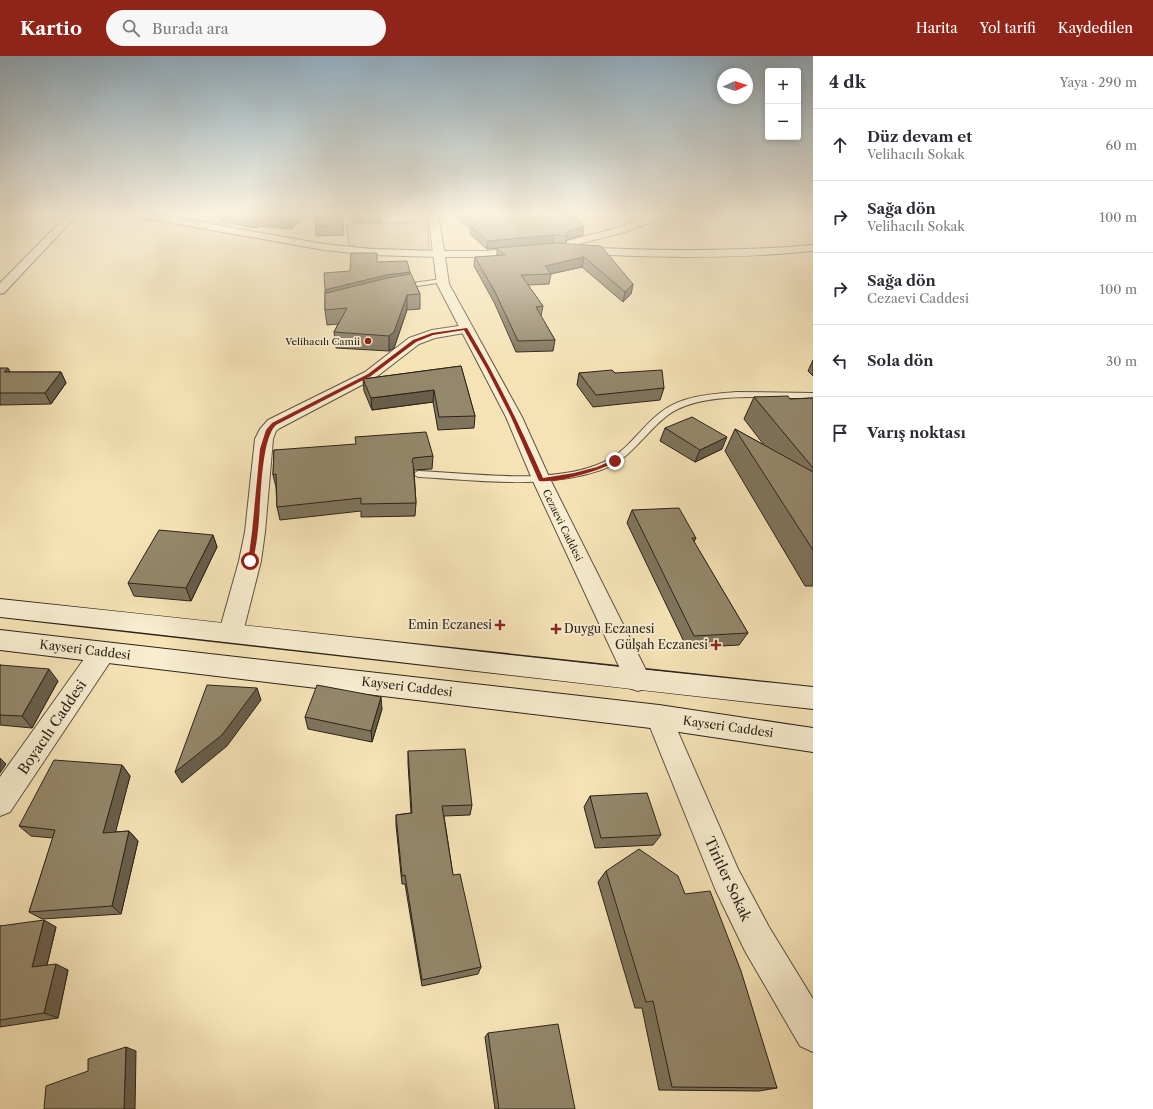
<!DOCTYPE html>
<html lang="tr">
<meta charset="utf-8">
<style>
:root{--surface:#fff;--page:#f7f7f7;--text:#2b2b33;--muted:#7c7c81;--line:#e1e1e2;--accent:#8f2418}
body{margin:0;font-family:"Libre Caslon Text",serif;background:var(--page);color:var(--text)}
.controls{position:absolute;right:12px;top:12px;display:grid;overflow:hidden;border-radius:4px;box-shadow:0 2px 6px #0003}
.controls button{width:36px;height:36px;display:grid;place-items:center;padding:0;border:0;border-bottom:1px solid var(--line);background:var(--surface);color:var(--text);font:20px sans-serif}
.compass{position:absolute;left:717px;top:12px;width:36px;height:36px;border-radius:50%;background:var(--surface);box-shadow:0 2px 6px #0003;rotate:87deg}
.stop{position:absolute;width:12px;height:12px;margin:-9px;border:3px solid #8f2418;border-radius:50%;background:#fff}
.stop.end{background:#8f2418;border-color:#fff;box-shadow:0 1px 4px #0008}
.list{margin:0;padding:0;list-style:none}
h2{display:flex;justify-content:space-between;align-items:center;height:52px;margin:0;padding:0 16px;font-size:17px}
h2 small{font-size:13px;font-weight:400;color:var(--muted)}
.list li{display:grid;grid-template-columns:26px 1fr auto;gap:12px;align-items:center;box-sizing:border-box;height:72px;padding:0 16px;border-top:1px solid var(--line)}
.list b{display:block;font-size:15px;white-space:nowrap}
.list p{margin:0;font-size:13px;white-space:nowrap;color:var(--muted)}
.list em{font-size:13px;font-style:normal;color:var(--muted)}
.icon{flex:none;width:22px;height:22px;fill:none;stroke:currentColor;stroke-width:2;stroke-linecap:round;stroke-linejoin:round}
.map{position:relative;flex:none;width:813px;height:1053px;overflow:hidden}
header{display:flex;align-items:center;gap:24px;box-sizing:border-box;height:56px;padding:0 20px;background:var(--accent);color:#fff}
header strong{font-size:19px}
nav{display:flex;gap:22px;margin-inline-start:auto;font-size:14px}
.search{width:280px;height:36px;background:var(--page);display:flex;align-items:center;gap:10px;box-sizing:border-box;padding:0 14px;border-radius:22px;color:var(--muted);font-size:15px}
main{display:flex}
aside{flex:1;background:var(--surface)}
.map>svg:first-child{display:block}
.green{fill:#d3c29b;stroke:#7f725a}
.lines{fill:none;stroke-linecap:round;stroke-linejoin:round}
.service-casing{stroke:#5e5341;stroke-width:2}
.minor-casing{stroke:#5e5341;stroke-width:2}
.tertiary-casing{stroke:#5e5341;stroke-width:2}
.secondary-casing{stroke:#2b231a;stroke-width:2}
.service{fill:#f8edd0;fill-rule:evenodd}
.minor{fill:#f8edd0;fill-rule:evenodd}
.tertiary{fill:#f8edd0;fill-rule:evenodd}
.secondary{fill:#f8edd0;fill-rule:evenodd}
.wall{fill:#7f745c;stroke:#2b231a}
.shaded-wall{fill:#685e4b;stroke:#2b231a}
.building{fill:#94876b;stroke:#2b231a}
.route{fill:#8f2418}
.poi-dot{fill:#8f2418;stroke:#f8edd0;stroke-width:1.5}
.labels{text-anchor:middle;stroke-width:4;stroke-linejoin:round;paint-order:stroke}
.far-poi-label{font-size:10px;fill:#2b231a;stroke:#f8edd0;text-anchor:end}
.far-street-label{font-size:10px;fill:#2b231a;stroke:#f8edd0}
.poi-label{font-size:12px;fill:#2b231a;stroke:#f8edd0;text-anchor:end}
.street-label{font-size:12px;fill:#2b231a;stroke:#f8edd0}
.near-street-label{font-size:14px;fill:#2b231a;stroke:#f8edd0}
</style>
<header>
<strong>Kartio</strong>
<div class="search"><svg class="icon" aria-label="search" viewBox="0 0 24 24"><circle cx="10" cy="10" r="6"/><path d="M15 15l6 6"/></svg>Burada ara</div>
<nav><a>Harita</a><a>Yol tarifi</a><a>Kaydedilen</a></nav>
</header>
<main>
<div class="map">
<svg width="813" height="1053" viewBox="0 0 813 1053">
<rect width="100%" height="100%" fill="#f5e3b6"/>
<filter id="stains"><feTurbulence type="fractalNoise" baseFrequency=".005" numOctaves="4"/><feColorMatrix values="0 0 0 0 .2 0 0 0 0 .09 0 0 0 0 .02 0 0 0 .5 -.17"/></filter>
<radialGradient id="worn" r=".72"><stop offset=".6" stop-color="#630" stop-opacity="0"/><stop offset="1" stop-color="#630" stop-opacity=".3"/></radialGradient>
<g class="green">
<polygon points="158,157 229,157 246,164 233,170"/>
<polygon points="428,166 429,195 349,191 346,168"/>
</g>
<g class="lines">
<defs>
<g id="service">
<polygon points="443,157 456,157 434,162 431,160"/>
<polygon points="442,223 446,225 444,226 398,233 394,231 398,229"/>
<path d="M736,336L813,337V343C772,342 702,334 668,359C644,377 631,404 601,414C542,434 479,424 418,421L413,418L418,415C474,417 552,430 604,406C628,395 641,371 661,356C681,340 711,338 736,336Z"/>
</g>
<g id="minor">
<polygon points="69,157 79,157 4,237 0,238 0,227"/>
<polygon points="127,157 148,157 324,188 370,193 439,195 444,198 439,201 370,199 324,194 132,160"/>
<path d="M634,157C643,157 654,156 660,162L655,165L636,159Z"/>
<polygon points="465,269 470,270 472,273 470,276 435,282 419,288 375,322 280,372 276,375 273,383 265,476 261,505 243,576 239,583 231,585 223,583 219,576 239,505 245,476 255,383 260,373 268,364 365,316 409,282 432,274"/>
<polygon points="659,649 668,653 738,813 769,871 813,943 813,996 800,990 745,895 716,835 646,661 650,653"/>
</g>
<g id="tertiary">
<polygon points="428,157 438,157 444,195 486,195 526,191 531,194 526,197 486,201 445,201 449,228 522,361 550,423 651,624 647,632 638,635 629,632 532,423 506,361 437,228"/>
<polygon points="658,157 672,157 670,159 625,176 571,190 566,187 567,185 617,172"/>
<path d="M813,189V195C745,202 677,202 609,199C601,199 575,200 571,194L576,191C655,195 734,196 813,189Z"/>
<polygon points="103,586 112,589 115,596 112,603 10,756 0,760 0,721 94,589"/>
</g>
<g id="secondary">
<path d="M0,543C271,571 542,604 813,631V653C542,624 271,590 0,561Z"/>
<polygon points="0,574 659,649 813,672 813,696 659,673 0,594"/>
</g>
</defs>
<use href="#service" class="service-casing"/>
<use href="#minor" class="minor-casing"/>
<use href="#tertiary" class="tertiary-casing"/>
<use href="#secondary" class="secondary-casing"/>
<use href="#service" class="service"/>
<use href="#minor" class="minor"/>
<use href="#tertiary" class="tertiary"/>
<use href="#secondary" class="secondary"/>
</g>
<g class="wall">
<polygon points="220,157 310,157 291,173 259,170 256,172 220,165 218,158"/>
<polygon points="315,157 343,169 344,179 316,180"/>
<polygon points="351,157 381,157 382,166 352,166"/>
<polygon points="455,157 573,157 583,179 567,184 565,188 633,228 631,238 623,246 582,211 551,218 549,228 528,229 543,250 541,260 555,284 553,295 516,296 494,246 474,210 475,201 497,200 497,192 487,193 470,178 470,173 455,160"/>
<polygon points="377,206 410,216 410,218 420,238 420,253 407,254 394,292 389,295 336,292 334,276 338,268 327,269 325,254 325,236 350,215"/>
<polygon points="813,304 813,320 808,315"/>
<polygon points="461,310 475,360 474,372 438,374 433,346 372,354 364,335 363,323"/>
<polygon points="0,312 11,316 61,316 66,327 51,348 0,349"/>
<polygon points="579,317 615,317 664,332 660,344 593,351 577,329"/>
<polygon points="754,341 790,343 813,342 813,530 805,530 725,395 735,373 764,389 744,363"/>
<polygon points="665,372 722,393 695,406 660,385"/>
<polygon points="274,394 433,400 432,413 414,414 416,447 415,460 361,461 361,455 280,464 277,451 276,431 273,419"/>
<polygon points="632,454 696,482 694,486 748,577 739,589 687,592 627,467"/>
<polygon points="213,479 217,491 191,545 134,540 128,527"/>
<polygon points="0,609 58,625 32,672 0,669"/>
<polygon points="382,653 372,686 308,673 305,661"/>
<polygon points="408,695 472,749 470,759 444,760 453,819 481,911 478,918 422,930 405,828 402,828 396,769 396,759 411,757 408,707"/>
<polygon points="122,709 130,720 115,776 129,775 138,785 121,858 42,863 29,856 53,782 31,780 19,770"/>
<polygon points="590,740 661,779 653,789 595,792 584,751"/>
<polygon points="606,815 685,838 777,1032 759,1035 659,1034 642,952 635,952 598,826"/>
<polygon points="0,870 56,871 47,909 68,914 58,962 0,971"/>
<polygon points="488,977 575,1053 495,1053 485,981"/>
</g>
<g class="shaded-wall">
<polygon points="300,157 310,157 291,173 290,165"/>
<polygon points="258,162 259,170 256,172 254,164"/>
<polygon points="584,171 583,179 567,184 565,188 568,175"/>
<polygon points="554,179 553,188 487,193 488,185"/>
<polygon points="584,201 582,211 550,218 545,210"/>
<polygon points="410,216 410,226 326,244 325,234 386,219"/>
<polygon points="633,228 631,238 623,246 625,236"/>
<polygon points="407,239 407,254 394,292 389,295 389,280"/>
<polygon points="8,312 14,323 4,316"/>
<polygon points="61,316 66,327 51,348 45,337"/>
<polygon points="434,334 433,346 372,354 371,342"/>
<polygon points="727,381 722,393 695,406 700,394"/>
<polygon points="213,479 217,491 191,545 186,532"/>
<polygon points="49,613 58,625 32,672 22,660"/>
<polygon points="257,632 261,644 227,690 182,727 175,716"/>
<polygon points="381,641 382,653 372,686 371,675"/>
<polygon points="0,702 6,708 0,717"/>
<polygon points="122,709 130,720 113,786 103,777"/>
<polygon points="129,775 138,785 121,858 112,850"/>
<polygon points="44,864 56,871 45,917 32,911"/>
<polygon points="56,908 68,914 58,962 44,957"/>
<polygon points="126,991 136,995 135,1053 124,1053"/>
</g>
<g class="building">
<polygon points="220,157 300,157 290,165 258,162 254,164 218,158"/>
<polygon points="315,157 341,157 343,169 316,170"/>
<polygon points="461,157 572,157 584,171 568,175 567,180 554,179 488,185 470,170 476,169"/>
<polygon points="555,187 601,190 633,228 625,236 584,201 545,210 551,218 521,219 543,250 536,251 555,284 518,285 495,236 475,201 505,199 497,192"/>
<polygon points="351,197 377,197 377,206 407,205 410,216 386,219 325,234 324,217 350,215"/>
<polygon points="411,218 420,238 407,239 394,276 389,280 334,276 347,252 325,254 325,236 327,237 387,222"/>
<polygon points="461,310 475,360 439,361 434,334 371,342 363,323"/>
<polygon points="0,312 8,312 4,316 61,316 45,337 0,337"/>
<polygon points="612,314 615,317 662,314 664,332 596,339 579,317"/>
<polygon points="788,340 790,343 813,342 813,412 754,341"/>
<polygon points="692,361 727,381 700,394 665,372"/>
<polygon points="735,373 813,416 813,494"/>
<polygon points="426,376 433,400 413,402 412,406 413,407 416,447 361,448 361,442 277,451 276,418 273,419 274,394 356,388 355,381"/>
<polygon points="679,452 696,482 692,482 748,577 694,580 632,454"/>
<polygon points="159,474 213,479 186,532 128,527"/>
<polygon points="0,609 49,613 22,660 0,659"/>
<polygon points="207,629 257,632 222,679 175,716"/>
<polygon points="317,629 381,641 371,675 305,661"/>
<polygon points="465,693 472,749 442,750 453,819 460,818 481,911 422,924 405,819 402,820 396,759 412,757 408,695"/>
<polygon points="54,704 122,709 103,777 129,775 112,850 29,856 55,774 19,770"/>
<polygon points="647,737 661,779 601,782 590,740"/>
<polygon points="639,793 678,820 685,838 710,835 741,915 777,1032 672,1031 653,945 646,946 606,815"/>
<polygon points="44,864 32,911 56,908 44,957 0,964 0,870"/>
<polygon points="558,968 575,1053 499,1053 488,977"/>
<polygon points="126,991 124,1053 44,1053 46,1030 88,1015 88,1003"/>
</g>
<linearGradient id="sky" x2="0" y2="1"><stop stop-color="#91adbf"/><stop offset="0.52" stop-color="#faf2de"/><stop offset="1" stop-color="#faf2de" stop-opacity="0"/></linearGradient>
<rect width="813" height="304" fill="url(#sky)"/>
<path class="route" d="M467,272C496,320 520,370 543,422L574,417L597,411L615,403L616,404V406C598,415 559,427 539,425L511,361L486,312L464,274L433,279L416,286L371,320L276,369C260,384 261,451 258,474C257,485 255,495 253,505L252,506H248L252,476L260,393L266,374L272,367L368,318L413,284L432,277Z"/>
<g class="poi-dot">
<circle cx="368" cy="285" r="4"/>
<path d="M498 563h4v4h4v4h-4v4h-4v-4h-4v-4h4z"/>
<path d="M554 567h4v4h4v4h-4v4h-4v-4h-4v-4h4z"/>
<path d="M714 583h4v4h4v4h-4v4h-4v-4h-4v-4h4z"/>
</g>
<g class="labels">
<g class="far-poi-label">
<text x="360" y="289">Velihacılı Camii</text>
</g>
<g class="far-street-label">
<text transform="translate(563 469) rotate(64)" y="4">Cezaevi Caddesi</text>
</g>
<g class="poi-label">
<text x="492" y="573">Emin Eczanesi</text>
<text x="564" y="577" text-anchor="start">Duygu Eczanesi</text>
<text x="708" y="593">Gülşah Eczanesi</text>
</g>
<g class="street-label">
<text transform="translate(85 594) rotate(7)" y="4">Kayseri Caddesi</text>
<text transform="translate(407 631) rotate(7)" y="4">Kayseri Caddesi</text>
<text transform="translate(728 671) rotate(8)" y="4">Kayseri Caddesi</text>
</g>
<g class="near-street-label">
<text transform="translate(52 671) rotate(-56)" y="5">Boyacılı Caddesi</text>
<text transform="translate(728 823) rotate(65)" y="5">Tiritler Sokak</text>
</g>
</g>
<rect width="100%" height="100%" filter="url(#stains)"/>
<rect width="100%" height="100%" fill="url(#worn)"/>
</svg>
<div class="controls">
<button>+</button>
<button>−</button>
</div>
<svg class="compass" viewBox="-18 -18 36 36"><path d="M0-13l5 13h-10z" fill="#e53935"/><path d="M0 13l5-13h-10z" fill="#7c7c81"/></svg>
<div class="stop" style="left:250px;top:505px"></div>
<div class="stop end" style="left:615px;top:405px"></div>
</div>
<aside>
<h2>4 dk<small>Yaya · 290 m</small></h2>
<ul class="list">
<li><svg class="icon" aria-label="ahead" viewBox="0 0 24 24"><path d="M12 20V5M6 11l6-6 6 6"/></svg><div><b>Düz devam et</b><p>Velihacılı Sokak</p></div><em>60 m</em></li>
<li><svg class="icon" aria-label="right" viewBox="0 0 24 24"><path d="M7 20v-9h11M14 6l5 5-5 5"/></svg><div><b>Sağa dön</b><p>Velihacılı Sokak</p></div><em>100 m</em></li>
<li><svg class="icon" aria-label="right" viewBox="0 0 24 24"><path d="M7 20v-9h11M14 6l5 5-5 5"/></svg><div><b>Sağa dön</b><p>Cezaevi Caddesi</p></div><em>100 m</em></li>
<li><svg class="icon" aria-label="left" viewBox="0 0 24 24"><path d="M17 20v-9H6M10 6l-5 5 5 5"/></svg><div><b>Sola dön</b></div><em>30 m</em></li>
<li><svg class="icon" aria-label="arrive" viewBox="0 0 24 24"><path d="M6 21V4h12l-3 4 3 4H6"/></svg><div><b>Varış noktası</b></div></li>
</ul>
</aside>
</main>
